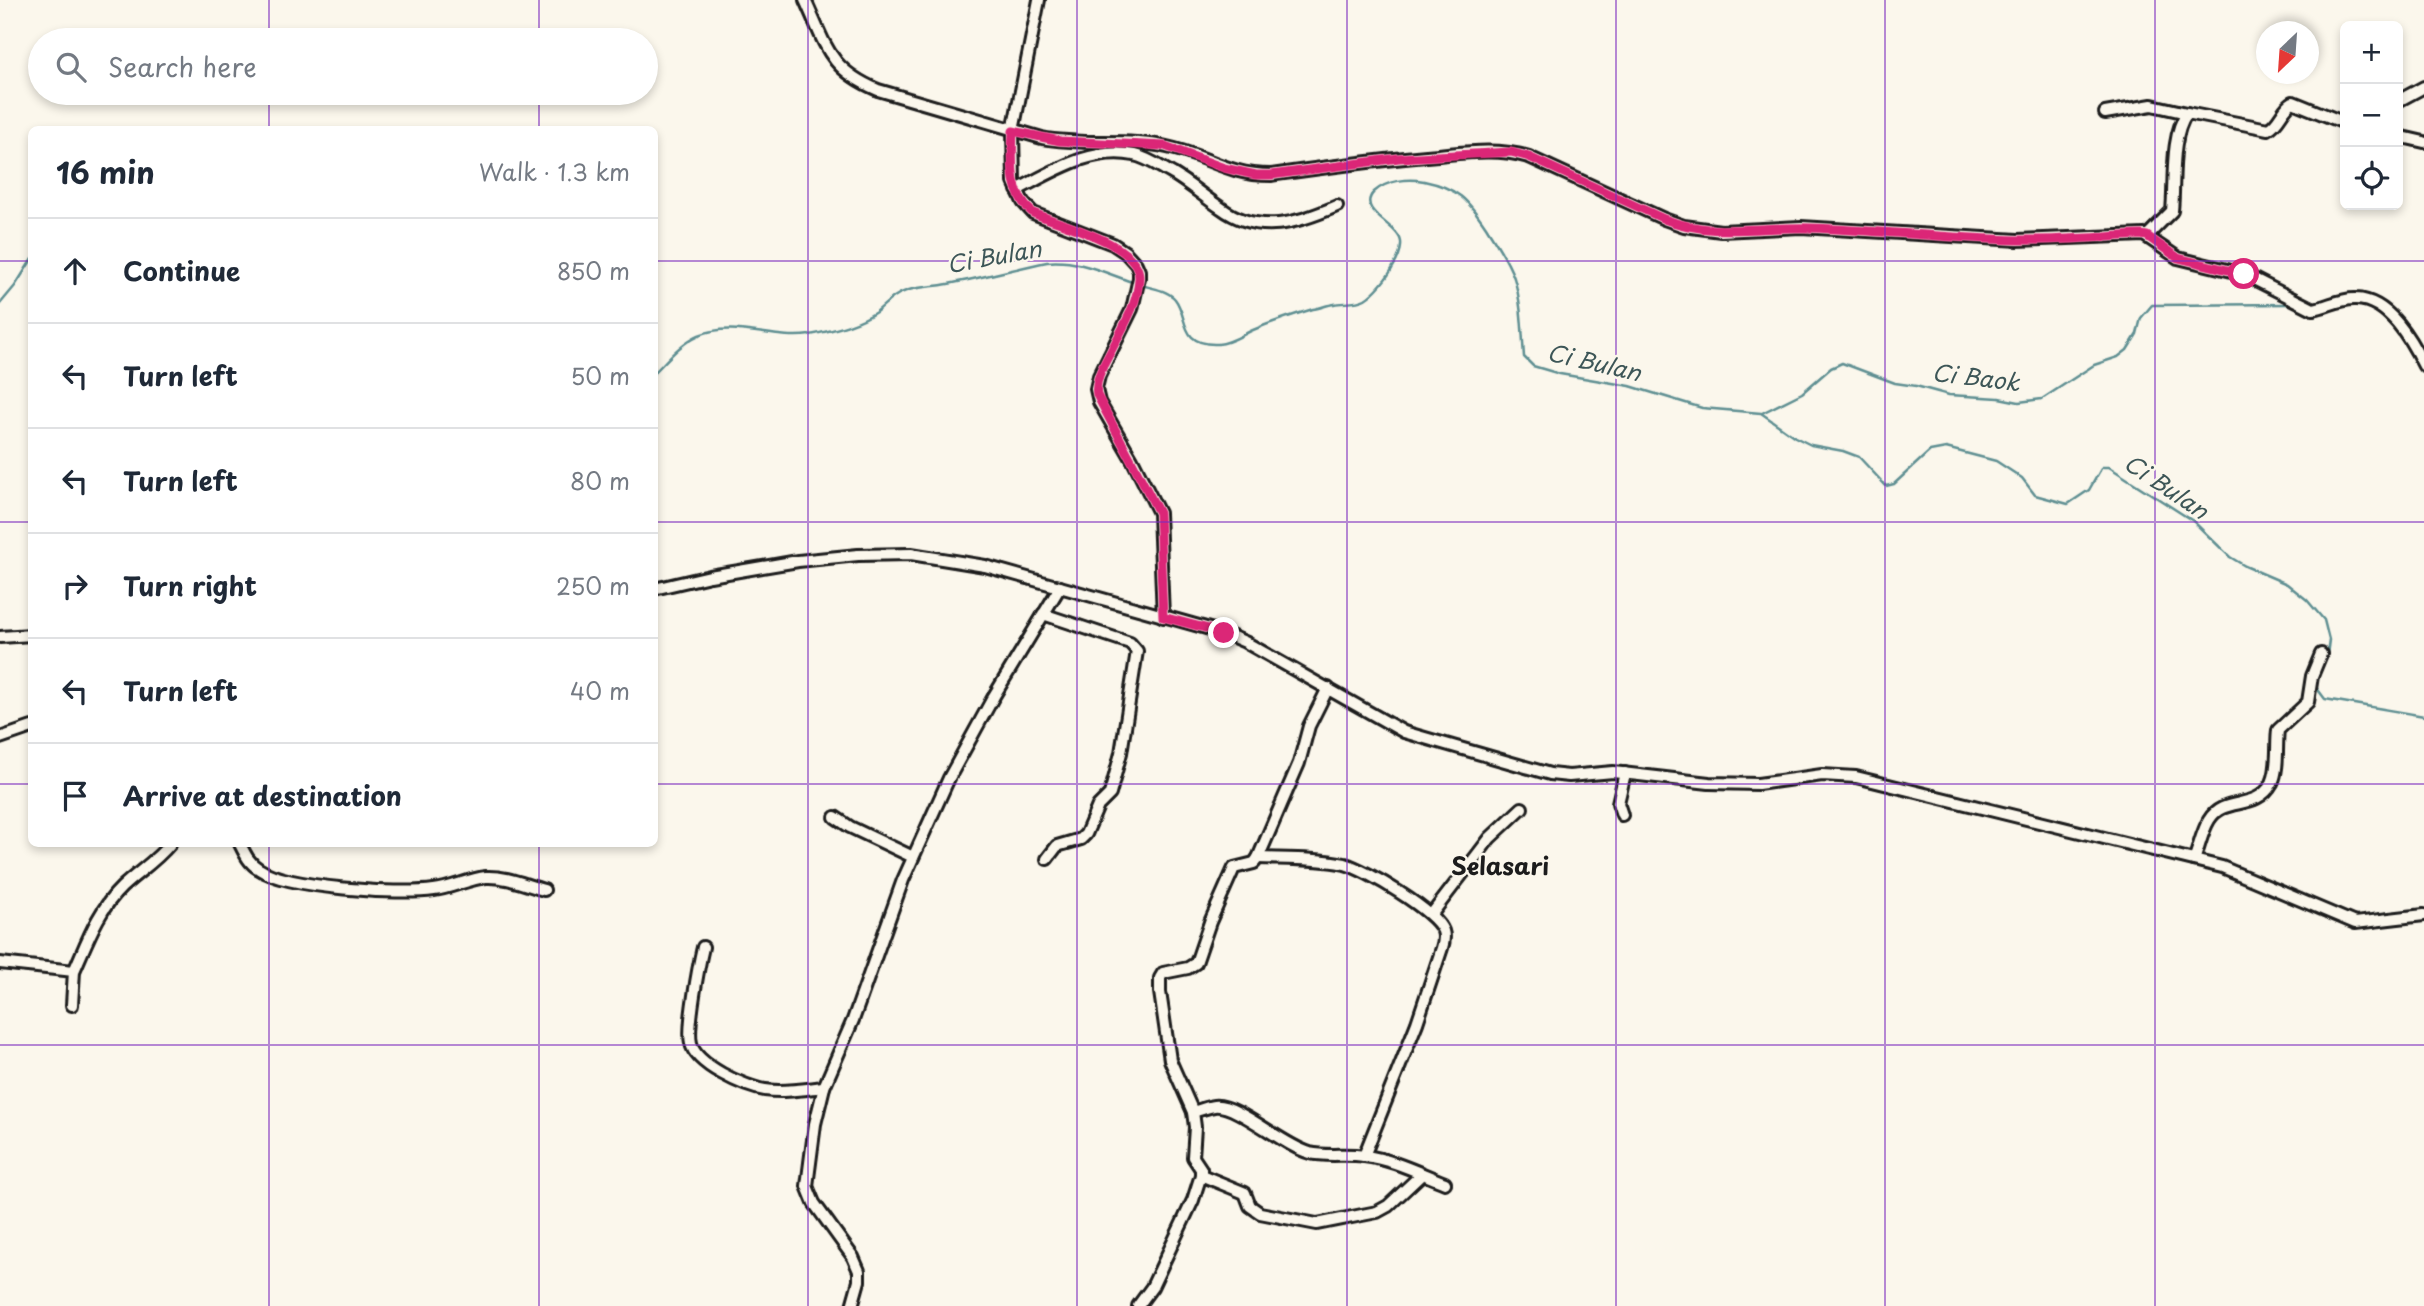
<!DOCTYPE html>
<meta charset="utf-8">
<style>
:root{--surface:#fff;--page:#f2f2f3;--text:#1f2937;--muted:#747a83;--line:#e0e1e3}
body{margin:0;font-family:"Playpen Sans",sans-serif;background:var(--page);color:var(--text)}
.controls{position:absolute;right:21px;top:21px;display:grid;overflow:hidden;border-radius:10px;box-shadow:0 4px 10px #0003}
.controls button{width:63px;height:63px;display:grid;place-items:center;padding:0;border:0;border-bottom:2px solid var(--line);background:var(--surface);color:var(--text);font:35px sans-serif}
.compass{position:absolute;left:2256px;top:21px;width:63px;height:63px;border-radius:50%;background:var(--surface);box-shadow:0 4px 10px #0003;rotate:205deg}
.stop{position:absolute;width:21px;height:21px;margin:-16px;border:5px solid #db2777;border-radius:50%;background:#fff}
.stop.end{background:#db2777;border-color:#fff;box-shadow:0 2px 7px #0008}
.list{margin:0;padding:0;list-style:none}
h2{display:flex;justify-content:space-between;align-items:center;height:91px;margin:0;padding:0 28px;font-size:30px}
h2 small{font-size:23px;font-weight:400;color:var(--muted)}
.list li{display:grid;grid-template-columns:46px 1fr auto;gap:21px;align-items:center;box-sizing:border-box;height:105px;padding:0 28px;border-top:2px solid var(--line)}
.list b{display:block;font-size:26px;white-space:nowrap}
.list em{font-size:23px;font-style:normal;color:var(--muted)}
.icon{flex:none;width:38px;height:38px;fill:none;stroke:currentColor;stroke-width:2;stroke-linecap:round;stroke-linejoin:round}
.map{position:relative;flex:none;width:2424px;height:1306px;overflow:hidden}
.search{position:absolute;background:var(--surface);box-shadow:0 4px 10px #0003;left:28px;top:28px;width:630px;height:77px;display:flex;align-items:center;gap:18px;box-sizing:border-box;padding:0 24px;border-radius:38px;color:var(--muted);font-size:26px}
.panel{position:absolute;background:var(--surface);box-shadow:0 4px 10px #0003;left:28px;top:126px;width:630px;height:721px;border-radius:10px}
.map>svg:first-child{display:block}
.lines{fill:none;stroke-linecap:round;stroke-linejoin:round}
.stream{stroke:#5e8f92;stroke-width:2.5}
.street-casing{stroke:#1c1c1c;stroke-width:16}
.street{stroke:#fbf7ec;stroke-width:10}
.route{stroke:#db2777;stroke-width:9}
.grid{fill:none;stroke:#7b2cbf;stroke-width:2;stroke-opacity:0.55}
.labels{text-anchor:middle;stroke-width:5;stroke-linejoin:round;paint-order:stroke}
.water-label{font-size:23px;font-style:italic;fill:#3d5657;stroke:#fbf7ec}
.quarter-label{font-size:24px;font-weight:bold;fill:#1c1c1c;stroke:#fbf7ec}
</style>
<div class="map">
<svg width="2424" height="1306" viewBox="0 0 2424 1306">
<rect width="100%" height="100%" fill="#fbf7ec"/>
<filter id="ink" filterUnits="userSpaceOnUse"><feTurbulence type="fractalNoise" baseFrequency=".0143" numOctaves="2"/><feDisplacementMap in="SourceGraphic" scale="14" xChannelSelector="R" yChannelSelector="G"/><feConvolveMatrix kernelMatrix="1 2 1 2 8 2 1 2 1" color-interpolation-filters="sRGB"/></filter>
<g filter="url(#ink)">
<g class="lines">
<g class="stream">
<path d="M1141,285C1152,288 1167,290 1175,299C1189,317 1178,346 1218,344C1231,343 1242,335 1253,330C1272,322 1293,315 1313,309C1320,308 1327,305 1334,304C1344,302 1356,304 1365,299C1375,293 1388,277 1393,267C1397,261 1402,250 1401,242C1399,225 1355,211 1374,192C1387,180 1408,178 1424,181C1458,188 1468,200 1486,227C1496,243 1508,260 1514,278C1522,304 1522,331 1524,357L1533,366L1560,374L1630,386L1702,408L1761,413L1795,437L1811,445L1843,451L1859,457L1886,486L1894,484L1930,451L1946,448L1996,461L2022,478L2035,495L2068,504L2089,490L2102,467H2109L2193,521L2230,557L2245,566L2287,584L2307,600L2324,620L2329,640L2327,655L2317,678L2316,687L2325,699L2424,716"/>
<polyline points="0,304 15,286 32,259"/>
<path d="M654,373C668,359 681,343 699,335C736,320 773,341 810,335C831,331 858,324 876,312C886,304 893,295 906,291C920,286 934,287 948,284C981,278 1014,269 1047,262C1079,259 1105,273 1135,283"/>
<polyline points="1762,413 1802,393 1831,368 1842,363 1895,383 1916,386 1949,395 1999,398 2019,402 2042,399 2094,365 2118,357 2127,350 2137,334 2141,318 2152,305 2292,304"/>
</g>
<defs>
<g id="street">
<path d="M805,0C826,45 828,69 878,90L1042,138C1083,146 1128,138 1167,147C1206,155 1227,175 1271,175C1327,167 1382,159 1438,155C1469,152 1499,148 1529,157L1664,219L1684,226L1721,231L1801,227L2018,240L2144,235L2178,258L2244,274L2313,309C2327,307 2341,298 2356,299C2389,300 2411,340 2424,366"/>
<polyline points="1039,0 1013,131 1014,182 1023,202 1033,213 1113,244 1125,252 1136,264 1139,271 1139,278 1132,309 1099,376 1096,389 1099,402 1132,459 1159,513 1163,617"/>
<polyline points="2398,101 2424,87"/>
<polyline points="2105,113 2152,105 2187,113"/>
<polyline points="2398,136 2424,142"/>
<path d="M1017,190C1052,172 1092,146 1134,155C1148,158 1160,167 1173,174C1190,184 1204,197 1221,208C1259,236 1298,223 1337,206"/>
<path d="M2147,236L2172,211C2175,182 2170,136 2187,113L2268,129C2280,123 2282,108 2293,102L2345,123"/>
<polyline points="654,589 710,576 798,561 858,555 911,554 985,566 1224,633 1245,642 1404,732 1550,774 1569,776 1613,772 1709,783 1758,784 1822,775 1856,777 2222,867 2355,923 2424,915"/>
<polyline points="1043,614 1130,643 1137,651 1121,753 1110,794 1098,806 1086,834 1081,839 1057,846 1047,859"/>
<polyline points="0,637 32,635"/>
<polyline points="0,738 32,727"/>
<polyline points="1622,815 1618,803 1625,773"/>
<polyline points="835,817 850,827 913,857"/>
<path d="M240,844C245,854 249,863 259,869C287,888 399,895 434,890C452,888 468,879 486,877C506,876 525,885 544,890"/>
<path d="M1258,858C1287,859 1317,858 1345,864C1366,870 1436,911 1443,931C1445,937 1444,942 1442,948L1417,1023L1364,1156"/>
<path d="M2194,860C2199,848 2202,831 2209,820C2224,795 2256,812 2272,783C2279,769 2276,745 2278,730L2308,702L2312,676L2321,654"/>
<polyline points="1431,915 1490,838 1522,808"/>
<path d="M703,947C699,964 687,1027 691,1043C695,1065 745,1087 765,1090C784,1093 805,1089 824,1087"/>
<polyline points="0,963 74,971 72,1005"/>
<path d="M74,971C87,942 98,910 122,887C138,872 156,861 170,844"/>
<path d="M1193,1112C1200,1110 1207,1107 1214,1106C1237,1103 1283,1146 1310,1153C1327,1157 1346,1153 1364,1156C1392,1159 1419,1173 1445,1183"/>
<polyline points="1201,1175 1245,1193 1250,1206 1260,1213 1317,1224 1377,1212 1388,1206 1422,1174"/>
<polyline points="852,1306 859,1281 859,1271 853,1257 814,1203 807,1186 815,1124 824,1087 853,1020 903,880 949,778 994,696 1060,587"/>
<polyline points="1138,1306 1152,1287 1193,1200 1201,1175 1201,1169 1193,1157 1195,1127 1193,1112 1170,1060 1160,992 1160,978 1163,973 1188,968 1196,963 1210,922 1234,868 1254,863 1258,858 1299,763 1309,726 1328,688"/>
</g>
</defs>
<use href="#street" class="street-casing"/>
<use href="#street" class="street"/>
</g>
</g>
<g class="lines" filter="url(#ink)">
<path class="route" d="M1224,633L1163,617L1159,513L1097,395C1094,379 1105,363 1112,349C1123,327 1138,304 1139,278C1141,244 1059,224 1033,213C1008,193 1012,160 1013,131L1060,141L1165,146L1224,168L1256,175H1271L1399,158L1511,152L1529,157L1664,219C1713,238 1761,226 1811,228C1880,230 1949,239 2018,240C2059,241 2100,237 2141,235L2147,236L2178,258L2244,274"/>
</g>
<path class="grid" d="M269,0V40M539,0V40M808,0V1306M1077,0V1306M1347,0V1306M1616,0V1306M1885,0V1306M2155,0V1306M269,93V130M539,93V130M0,261H32M654,261H2424M0,522H32M654,522H2424M0,784H32M654,784H2424M269,844V1306M539,844V1306M0,1045H2424"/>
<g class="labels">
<g class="water-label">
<text transform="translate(994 257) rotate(-10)" y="8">Ci Bulan</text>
<text transform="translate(1594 363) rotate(13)" y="8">Ci Bulan</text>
<text transform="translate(1976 378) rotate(7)" y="8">Ci Baok</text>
<text transform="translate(2166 487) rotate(34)" y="8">Ci Bulan</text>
</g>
<g class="quarter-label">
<text x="1500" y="875">Selasari</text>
</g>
</g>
</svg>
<div class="controls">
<button>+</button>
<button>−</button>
<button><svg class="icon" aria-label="locate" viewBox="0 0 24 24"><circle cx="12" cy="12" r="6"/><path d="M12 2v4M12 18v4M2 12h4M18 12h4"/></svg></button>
</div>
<svg class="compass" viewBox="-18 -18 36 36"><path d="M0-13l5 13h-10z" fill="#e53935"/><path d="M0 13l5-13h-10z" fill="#747a83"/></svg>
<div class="stop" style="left:2244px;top:274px"></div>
<div class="stop end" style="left:1224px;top:633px"></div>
<div class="search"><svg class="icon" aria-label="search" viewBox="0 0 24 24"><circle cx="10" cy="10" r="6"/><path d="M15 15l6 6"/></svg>Search here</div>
<section class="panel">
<h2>16 min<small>Walk · 1.3 km</small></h2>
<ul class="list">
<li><svg class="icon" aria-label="ahead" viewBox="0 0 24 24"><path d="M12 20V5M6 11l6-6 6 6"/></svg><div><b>Continue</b></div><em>850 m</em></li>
<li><svg class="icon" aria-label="left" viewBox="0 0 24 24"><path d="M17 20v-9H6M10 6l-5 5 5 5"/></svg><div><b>Turn left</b></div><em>50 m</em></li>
<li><svg class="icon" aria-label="left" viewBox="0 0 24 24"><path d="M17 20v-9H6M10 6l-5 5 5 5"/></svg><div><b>Turn left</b></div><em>80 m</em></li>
<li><svg class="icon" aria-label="right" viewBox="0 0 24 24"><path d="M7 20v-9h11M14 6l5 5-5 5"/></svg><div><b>Turn right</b></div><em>250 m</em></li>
<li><svg class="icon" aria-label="left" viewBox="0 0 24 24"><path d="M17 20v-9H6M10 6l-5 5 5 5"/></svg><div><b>Turn left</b></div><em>40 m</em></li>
<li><svg class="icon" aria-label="arrive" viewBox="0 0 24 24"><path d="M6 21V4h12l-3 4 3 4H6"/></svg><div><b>Arrive at destination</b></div></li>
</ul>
</section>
</div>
